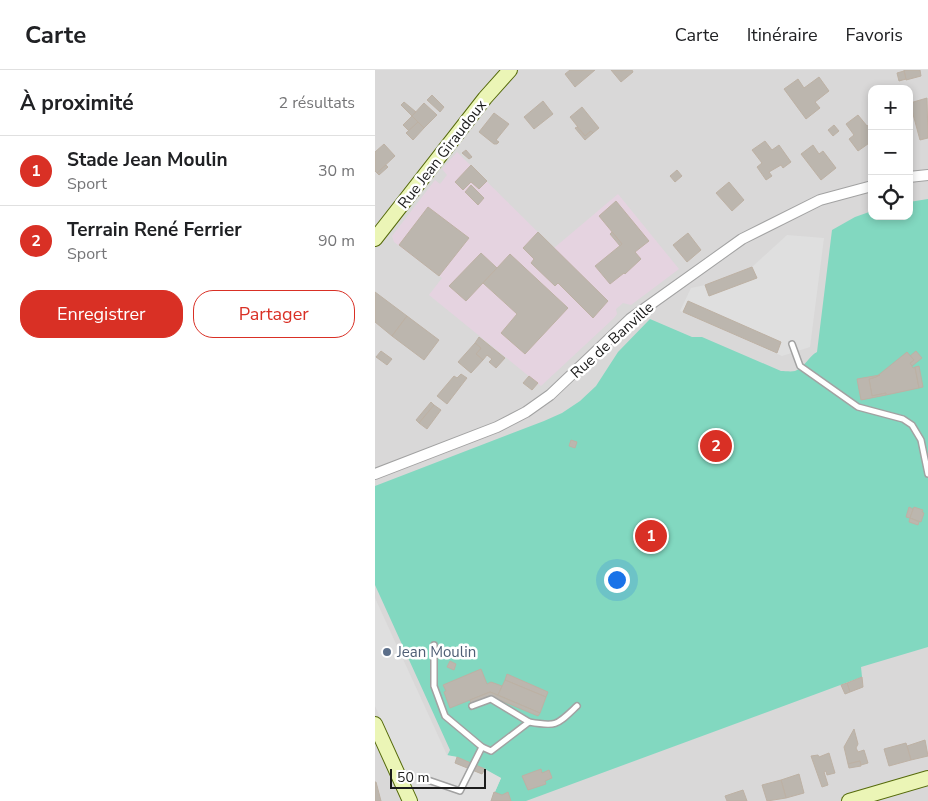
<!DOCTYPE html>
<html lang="fr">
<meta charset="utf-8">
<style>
:root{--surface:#fff;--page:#f2f2f2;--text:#202124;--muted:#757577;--line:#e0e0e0;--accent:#d93025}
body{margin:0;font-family:"Nunito Sans",sans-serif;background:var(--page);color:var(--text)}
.controls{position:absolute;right:15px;top:15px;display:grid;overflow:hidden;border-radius:10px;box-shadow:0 2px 8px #0003}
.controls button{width:45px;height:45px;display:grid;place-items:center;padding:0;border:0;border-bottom:1px solid var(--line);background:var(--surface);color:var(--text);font:25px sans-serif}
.scale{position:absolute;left:15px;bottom:12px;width:96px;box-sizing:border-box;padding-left:5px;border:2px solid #1b1b1b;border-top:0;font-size:14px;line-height:18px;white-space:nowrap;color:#1b1b1b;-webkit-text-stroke:4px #fff;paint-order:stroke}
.you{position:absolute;left:241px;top:509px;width:18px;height:18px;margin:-12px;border:4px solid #fff;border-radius:50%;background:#1a73e8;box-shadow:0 0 0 8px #1a73e833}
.badge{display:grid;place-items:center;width:32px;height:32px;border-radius:50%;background:var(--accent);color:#fff;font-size:16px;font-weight:700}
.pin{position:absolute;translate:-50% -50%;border:2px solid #fff;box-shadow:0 1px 5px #0006}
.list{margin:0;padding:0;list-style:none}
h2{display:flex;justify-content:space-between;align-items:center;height:65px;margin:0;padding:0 20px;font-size:21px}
h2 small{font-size:16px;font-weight:400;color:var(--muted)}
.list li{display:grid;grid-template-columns:32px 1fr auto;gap:15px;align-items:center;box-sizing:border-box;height:70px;padding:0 20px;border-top:1px solid var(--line)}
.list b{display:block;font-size:19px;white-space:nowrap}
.list p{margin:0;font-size:16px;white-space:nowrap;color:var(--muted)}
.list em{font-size:16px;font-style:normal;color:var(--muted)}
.actions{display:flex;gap:10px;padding:15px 20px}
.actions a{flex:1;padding:11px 0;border:1px solid var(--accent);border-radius:20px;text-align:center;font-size:18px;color:var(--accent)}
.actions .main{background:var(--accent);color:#fff}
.icon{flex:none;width:28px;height:28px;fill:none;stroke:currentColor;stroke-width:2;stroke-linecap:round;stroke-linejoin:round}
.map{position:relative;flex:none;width:553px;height:731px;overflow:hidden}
header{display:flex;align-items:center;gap:30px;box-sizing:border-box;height:70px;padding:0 25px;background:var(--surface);border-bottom:1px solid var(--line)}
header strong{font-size:24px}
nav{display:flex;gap:28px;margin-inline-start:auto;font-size:18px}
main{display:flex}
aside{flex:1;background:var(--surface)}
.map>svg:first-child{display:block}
.residential{fill:#d9d8d8;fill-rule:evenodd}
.industrial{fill:#e5d3e0}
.pitch{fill:#82d8c0}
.parking{fill:#dfdfdf}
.building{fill:#bcb6ae;stroke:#bdb1a4}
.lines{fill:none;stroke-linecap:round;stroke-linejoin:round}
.service-casing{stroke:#a2a2a2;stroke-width:8}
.minor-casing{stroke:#a2a2a2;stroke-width:12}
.secondary-casing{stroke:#556a0a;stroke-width:16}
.service{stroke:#fff;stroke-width:5}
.minor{stroke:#fff;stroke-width:10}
.secondary{stroke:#ebf5b6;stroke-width:14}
.service-dot{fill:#5c6f8a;stroke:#fff;stroke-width:2}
.labels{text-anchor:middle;stroke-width:5;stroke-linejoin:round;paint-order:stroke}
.street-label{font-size:15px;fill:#1b1b1b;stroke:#fff}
.service-label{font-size:15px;fill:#4e5e75;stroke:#fff;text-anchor:start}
</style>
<header>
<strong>Carte</strong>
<nav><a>Carte</a><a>Itinéraire</a><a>Favoris</a></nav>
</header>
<main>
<aside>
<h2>À proximité<small>2 résultats</small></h2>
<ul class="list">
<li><span class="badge">1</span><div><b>Stade Jean Moulin</b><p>Sport</p></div><em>30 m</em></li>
<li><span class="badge">2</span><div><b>Terrain René Ferrier</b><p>Sport</p></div><em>90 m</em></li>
</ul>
<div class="actions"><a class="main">Enregistrer</a><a>Partager</a></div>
</aside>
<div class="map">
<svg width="553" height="731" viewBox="0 0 553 731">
<rect width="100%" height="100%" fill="#ece9e1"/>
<path class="residential" d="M0,0H553V731H0ZM497,19H534V146H497Z"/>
<polygon class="industrial" points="82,82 179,178 243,124 304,199 256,235 248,233 241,239 242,244 239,248 166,316 54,225 67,208 19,172 17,166 60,110 65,114 72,105 67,99"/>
<path class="pitch" d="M553,129V577L486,597L487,607L151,731H116L126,708L82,687L72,686L75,680L0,515V416L169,351L187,343L205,331L221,316L243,282L275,249L317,267H327L406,301C410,301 416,302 420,301C429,298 434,286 442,282L457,160L480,147L497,141V146H534V132Z"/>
<g class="parking">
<polygon points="412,165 449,168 435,277 407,286 305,241 316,218 330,215 377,197"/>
<polygon points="0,528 72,685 82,687 80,693 107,704 110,699 126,708 116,731 42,731 0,636"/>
</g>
<g class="building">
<polygon points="195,0 220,0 200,17 190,4"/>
<polygon points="236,0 257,0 258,2 246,12"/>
<polygon points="529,0 545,0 546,6 531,10"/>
<polygon points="529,1 531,9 524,11 522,3"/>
<polygon points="444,7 454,21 440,32 445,38 431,49 409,19 423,9 429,18"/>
<polygon points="57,25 69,37 65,42 52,30"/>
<polygon points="552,28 553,68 545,70 535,33"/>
<polygon points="168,31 178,44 159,59 149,47"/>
<polygon points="29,32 41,42 37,46 26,35"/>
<polygon points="49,33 62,45 49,58 37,46"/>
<polygon points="207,37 224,58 218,63 216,61 210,66 195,47"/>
<polygon points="119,43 134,54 121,70 124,72 122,74 119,74 104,62"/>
<polygon points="483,45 492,56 497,53 497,71 483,81 474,69 479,65 471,54"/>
<polygon points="37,46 43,52 34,61 28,55"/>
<polygon points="43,52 49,58 38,70 31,63"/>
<polygon points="459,55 464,61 458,66 453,60"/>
<polygon points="202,57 210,66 216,61 218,63 210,70 200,58"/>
<polygon points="390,71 397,80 404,75 416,92 408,98 406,95 394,102 397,106 391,110 382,97 387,93 377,80"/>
<polygon points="9,74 20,86 2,103 0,101 0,82"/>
<polygon points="438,75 444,84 448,81 461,98 446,110 426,84"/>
<polygon points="91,80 97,87 94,89 87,83"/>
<polygon points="11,95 13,97 4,105 2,103"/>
<polygon points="96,95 112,111 104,119 96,112 88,120 80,112"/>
<polygon points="302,100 307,106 300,112 295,106"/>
<polygon points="354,112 369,130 357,141 341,123"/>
<polygon points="96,115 109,128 103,135 90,122"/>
<polygon points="241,131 274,171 260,182 266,189 250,204 249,203 235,214 220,196 247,174 224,146"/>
<polygon points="53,137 94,168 64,206 24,175"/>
<polygon points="163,162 233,231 218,248 183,213 180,216 156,193 159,189 148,178"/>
<polygon points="237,162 247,174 245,176 235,164"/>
<polygon points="313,163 326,180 312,192 298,175"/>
<polygon points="106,183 122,198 91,231 74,216"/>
<polygon points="135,184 193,238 150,284 126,263 142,244 108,213"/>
<polygon points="377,197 382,208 334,226 330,215"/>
<polygon points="0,222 32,246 17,266 0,252"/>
<polygon points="313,231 406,272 402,283 308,242"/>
<polygon points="32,246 64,270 49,290 17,266"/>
<polygon points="104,267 130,288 121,298 114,292 117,289 112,285 108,290 101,284 106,278 100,273"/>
<polygon points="100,273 106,278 101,284 108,290 96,303 83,292"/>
<polygon points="6,281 17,289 12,295 1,287"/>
<polygon points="541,281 547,288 537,296 535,293 539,290 535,286"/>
<polygon points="532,282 539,290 535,293 538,298 540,297 544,318 511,325 511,323 497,326 494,309 501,307"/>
<polygon points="544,296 548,317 544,318 540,297"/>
<polygon points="86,304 92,308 72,334 62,326 79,306 82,308"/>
<polygon points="505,305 501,307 494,309 497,326 511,323 511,325 486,330 482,309"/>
<polygon points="154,306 163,313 157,320 148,313"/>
<polygon points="56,332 59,335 44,353 41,350"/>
<polygon points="59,335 66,340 52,359 44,353"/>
<polygon points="196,370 202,372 200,378 194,376"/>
<polygon points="534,437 538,439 535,448 531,447"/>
<polygon points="539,437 548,440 547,442 549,443 546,452 535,448"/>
<polygon points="535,448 544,452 543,455 534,452"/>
<polygon points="75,591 81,594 79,600 72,597"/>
<polygon points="106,599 112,614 116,612 127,616 123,625 115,622 75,638 69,622 71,621 68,615"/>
<polygon points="132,604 173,622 171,627 130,610"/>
<polygon points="487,607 488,617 475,622 472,613"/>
<polygon points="130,610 171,627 165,643 123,625"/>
<polygon points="472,613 475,622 470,624 466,615"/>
<polygon points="115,622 165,643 163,646 115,626 96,634 95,630"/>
<polygon points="479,659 483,674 481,678 483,682 489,680 493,693 486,695 485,691 473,694 469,677"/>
<polygon points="550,670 553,686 536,690 532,676"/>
<polygon points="531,673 536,690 514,696 509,679"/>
<polygon points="454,683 460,703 452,705 451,701 449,702 453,715 447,717 436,686 443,685 444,687"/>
<polygon points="82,687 110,699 107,704 80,693"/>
<polygon points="485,691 486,696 474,698 473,694"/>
<polygon points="166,699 167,703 174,700 177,708 170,711 171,714 153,720 147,706"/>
<polygon points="424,704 429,723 411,728 406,710"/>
<polygon points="406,710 411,728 392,731 387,715"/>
<polygon points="0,712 1,712 6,731 0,731"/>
<polygon points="368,720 372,731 352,731 350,726"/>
<polygon points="119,722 127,725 133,722 136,731 116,731"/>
</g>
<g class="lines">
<defs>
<g id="service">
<polyline points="417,274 425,296 483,337 528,349 537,355 546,370 553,404"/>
<path d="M59,575V616L70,646L107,677L116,681L154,652C182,657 182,655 202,636"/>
<polyline points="97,636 116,629 154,652"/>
<polyline points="50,709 85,721 107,677"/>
</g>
<g id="minor">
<polyline points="534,107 553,105"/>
<polyline points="0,404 122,357 151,342 175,325 255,249 367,169 445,130 497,116"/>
</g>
<g id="secondary">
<polyline points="0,169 110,28 135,0"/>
<polyline points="0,654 35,731"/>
<polyline points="474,731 553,708"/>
</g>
</defs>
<use href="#service" class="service-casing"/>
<use href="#minor" class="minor-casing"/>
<use href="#secondary" class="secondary-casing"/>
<use href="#service" class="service"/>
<use href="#minor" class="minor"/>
<use href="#secondary" class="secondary"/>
</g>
<circle class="service-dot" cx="12" cy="582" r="5"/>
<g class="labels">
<g class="street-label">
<text transform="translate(67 84) rotate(-52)" y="5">Rue Jean Giraudoux</text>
<text transform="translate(237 270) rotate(-42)" y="5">Rue de Banville</text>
</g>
<g class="service-label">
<text x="22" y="587">Jean Moulin</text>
</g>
</g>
</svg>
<div class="controls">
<button>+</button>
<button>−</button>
<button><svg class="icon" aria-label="locate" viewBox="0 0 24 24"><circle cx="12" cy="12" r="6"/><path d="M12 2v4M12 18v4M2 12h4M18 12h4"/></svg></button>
</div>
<div class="scale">50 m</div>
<div class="you"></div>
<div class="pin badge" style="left:276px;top:466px">1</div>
<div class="pin badge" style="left:341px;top:376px">2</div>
</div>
</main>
